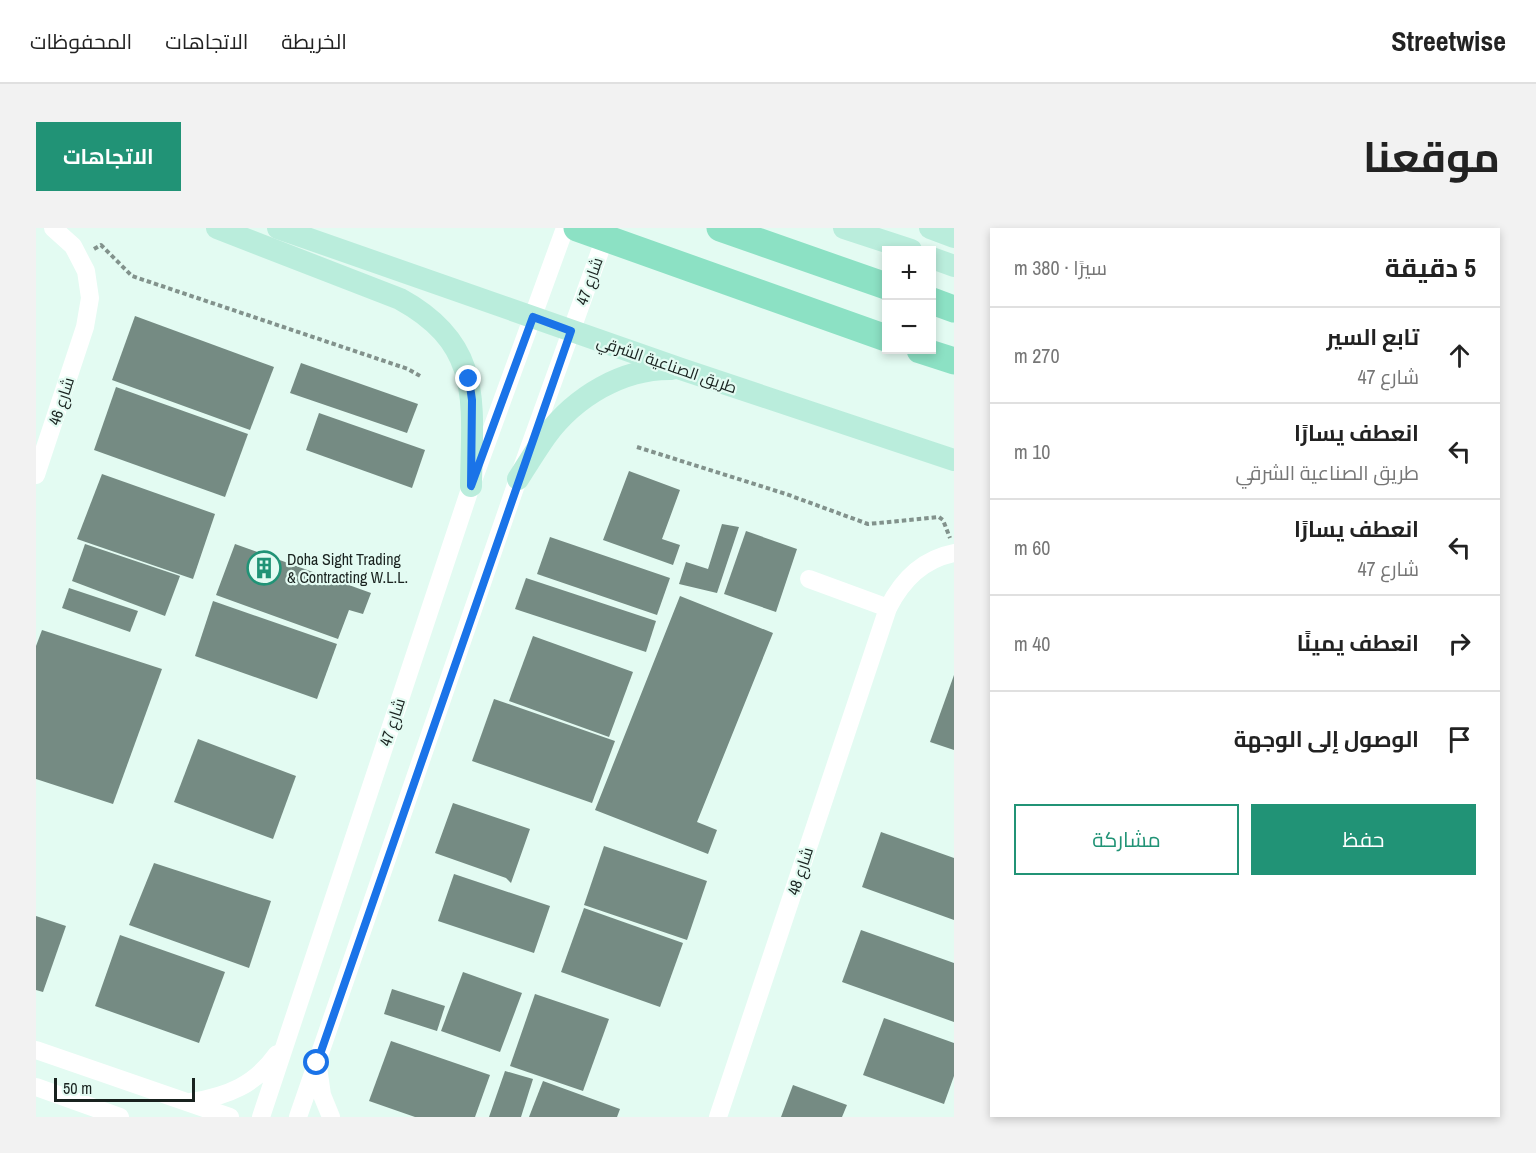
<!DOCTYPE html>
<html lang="ar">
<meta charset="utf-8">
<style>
:root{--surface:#fff;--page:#f2f2f2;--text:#222;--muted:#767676;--line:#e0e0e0;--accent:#219376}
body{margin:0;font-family:"Archivo Narrow",Cairo,sans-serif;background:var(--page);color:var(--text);direction:rtl}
.controls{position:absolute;right:18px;top:18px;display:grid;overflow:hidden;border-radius:0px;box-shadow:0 3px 9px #0003}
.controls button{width:54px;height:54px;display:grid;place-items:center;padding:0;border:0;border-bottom:2px solid var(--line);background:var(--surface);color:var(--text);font:30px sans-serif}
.scale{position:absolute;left:18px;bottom:15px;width:141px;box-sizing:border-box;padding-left:6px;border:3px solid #19221f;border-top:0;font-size:16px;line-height:21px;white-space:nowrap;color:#19221f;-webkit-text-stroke:4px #e3fbf2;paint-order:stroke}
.stop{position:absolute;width:18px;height:18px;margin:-14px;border:4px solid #1a73e8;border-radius:50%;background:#fff}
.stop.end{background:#1a73e8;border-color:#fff;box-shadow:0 2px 6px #0008}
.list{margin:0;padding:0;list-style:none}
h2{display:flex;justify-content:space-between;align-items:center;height:78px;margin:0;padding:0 24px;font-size:26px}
h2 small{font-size:20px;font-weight:400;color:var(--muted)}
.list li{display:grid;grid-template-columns:39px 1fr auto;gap:18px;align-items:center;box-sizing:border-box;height:96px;padding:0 24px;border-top:2px solid var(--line)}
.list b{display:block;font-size:22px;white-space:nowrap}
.list p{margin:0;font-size:20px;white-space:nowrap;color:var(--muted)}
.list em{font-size:20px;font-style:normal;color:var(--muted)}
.actions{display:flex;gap:12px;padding:18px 24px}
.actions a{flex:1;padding:14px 0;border:2px solid var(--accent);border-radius:0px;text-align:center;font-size:21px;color:var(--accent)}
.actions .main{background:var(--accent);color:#fff}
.icon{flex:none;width:33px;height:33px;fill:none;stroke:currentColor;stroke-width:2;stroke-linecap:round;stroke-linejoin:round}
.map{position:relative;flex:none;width:918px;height:889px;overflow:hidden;direction:ltr;border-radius:0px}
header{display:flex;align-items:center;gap:36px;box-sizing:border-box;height:84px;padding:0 30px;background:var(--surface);border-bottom:2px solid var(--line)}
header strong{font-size:28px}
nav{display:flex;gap:33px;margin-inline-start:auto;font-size:21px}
.intro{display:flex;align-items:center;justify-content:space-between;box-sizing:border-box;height:144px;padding:0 36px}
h1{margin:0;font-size:42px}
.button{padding:15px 27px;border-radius:0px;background:var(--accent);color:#fff;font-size:21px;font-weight:700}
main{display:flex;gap:36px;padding:0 36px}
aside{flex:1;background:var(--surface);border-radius:0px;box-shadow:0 3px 9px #0003}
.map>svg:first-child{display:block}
.building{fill:#758b83}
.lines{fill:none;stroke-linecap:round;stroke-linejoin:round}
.path{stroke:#82928c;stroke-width:4;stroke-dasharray:4.5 3;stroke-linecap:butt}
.minor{stroke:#fff;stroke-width:18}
.major{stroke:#baeddc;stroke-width:22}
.highway{stroke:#8ce1c4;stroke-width:27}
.route{stroke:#1a73e8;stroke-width:8}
.labels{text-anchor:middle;stroke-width:4.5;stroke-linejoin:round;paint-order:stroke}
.street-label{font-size:16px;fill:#19221f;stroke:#e3fbf2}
.poi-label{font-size:16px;fill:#19221f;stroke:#e3fbf2;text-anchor:start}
</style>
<header>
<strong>Streetwise</strong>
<nav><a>الخريطة</a><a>الاتجاهات</a><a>المحفوظات</a></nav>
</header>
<div class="intro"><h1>موقعنا</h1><a class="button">الاتجاهات</a></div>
<main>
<aside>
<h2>5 دقيقة<small>سيرًا · 380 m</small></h2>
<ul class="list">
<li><svg class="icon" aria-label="ahead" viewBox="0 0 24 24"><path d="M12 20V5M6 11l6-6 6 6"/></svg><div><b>تابع السير</b><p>شارع 47</p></div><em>270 m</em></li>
<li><svg class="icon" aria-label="left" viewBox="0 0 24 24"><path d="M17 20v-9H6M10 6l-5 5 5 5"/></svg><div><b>انعطف يسارًا</b><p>طريق الصناعية الشرقي</p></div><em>10 m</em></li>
<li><svg class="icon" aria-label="left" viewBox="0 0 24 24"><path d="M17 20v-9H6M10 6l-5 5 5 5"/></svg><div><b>انعطف يسارًا</b><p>شارع 47</p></div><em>60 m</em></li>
<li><svg class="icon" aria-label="right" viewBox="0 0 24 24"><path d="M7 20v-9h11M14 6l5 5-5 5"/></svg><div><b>انعطف يمينًا</b></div><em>40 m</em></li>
<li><svg class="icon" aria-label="arrive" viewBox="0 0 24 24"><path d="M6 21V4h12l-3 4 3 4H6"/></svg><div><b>الوصول إلى الوجهة</b></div></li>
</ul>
<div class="actions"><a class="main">حفظ</a><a>مشاركة</a></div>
</aside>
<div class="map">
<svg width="918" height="889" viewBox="0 0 918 889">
<rect width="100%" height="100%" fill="#e3fbf2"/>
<g class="building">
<polygon points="99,88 238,139 214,202 76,152"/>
<polygon points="265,135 382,176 371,205 254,165"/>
<polygon points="80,159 212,206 189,269 58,222"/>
<polygon points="283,185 389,222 376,260 270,222"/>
<polygon points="593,243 644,262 626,311 644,317 637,337 567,312"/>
<polygon points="66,246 179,286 157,351 41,311"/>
<polygon points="686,296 703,299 681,365 643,356 650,334 672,341"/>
<polygon points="710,303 761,321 740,384 688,366"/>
<polygon points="514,309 634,350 621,387 501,346"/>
<polygon points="49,316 144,348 129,388 36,353"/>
<polygon points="199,316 335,365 327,386 313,382 302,411 180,367"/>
<polygon points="490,350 620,393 610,424 479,381"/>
<polygon points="33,360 102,383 94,404 26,380"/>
<polygon points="644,368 737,405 661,594 681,602 672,626 559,582"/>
<polygon points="177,373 301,416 281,471 159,428"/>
<polygon points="6,402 126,441 77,576 0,551 0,418"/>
<polygon points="497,408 597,444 573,509 473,473"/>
<polygon points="918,447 918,522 894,514"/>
<polygon points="458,471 579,513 556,575 436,533"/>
<polygon points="162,511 260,548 237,611 138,574"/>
<polygon points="417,575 494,601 475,655 470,650 399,625"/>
<polygon points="845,604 918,630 918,692 826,659"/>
<polygon points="568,618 671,653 651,712 548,677"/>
<polygon points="118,635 235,673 213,740 93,697"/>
<polygon points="418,646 514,678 498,725 402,693"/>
<polygon points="548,680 647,715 624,779 525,744"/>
<polygon points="0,688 30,698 7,764 0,762"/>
<polygon points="825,702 918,735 918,794 806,754"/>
<polygon points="84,707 189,744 163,815 59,778"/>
<polygon points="427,744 486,765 464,824 405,803"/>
<polygon points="356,761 409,778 401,803 348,786"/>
<polygon points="499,766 573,791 547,863 474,838"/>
<polygon points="848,790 918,815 918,848 908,876 827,847"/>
<polygon points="355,813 454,847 439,889 379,889 333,873"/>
<polygon points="469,843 497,851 485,889 453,889"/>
<polygon points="507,853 584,881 581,889 493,889"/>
<polygon points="757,857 811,877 806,889 745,889"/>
</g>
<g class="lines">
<g class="path">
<polyline points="58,21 65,17 96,48 372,141 386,149"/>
<polyline points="601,219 750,266 832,296 903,289 907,292 914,310"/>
</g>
<g class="minor">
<polyline points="0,247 49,99 54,70 50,43 37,18 17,0"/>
<polyline points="773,351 852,380"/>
<polyline points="0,822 194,889"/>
<polyline points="282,839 286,867 295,889"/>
<polyline points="0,859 84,889"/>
<path d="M155,874C192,868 219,857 241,826"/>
<polyline points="225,889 435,258 529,0"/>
<polyline points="262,889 482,251 572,1"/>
<path d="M682,889L852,380C866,352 887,331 918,325"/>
</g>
<g class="major">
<path d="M181,0L364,71C448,117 436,175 435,258"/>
<polyline points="242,0 645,141 918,232"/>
<polyline points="808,0 875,22"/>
<polyline points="894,0 918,9"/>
<polyline points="896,30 918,38"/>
<path d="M482,251C491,237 500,222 510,208C539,169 586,140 636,141"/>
</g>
<g class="highway">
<polyline points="541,0 850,110"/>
<polyline points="684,0 850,58"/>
<polyline points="896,73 918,81"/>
<polyline points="884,122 918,133"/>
</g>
</g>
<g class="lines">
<polyline class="route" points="281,835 535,103 497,89 435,258 436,172 433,151"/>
</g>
<defs>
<symbol id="building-ring" viewBox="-11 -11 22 22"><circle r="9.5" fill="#e3fbf2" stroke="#219376" stroke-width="1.5"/><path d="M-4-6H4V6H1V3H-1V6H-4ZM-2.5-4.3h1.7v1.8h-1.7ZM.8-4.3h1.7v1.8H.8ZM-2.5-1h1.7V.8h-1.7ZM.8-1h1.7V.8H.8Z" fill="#219376"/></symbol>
</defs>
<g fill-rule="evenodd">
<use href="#building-ring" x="209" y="321" width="38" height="38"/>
</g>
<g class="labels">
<g class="street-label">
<text transform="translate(553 53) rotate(-70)" y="6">شارع 47</text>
<text transform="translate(631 136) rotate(19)" y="6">طريق الصناعية الشرقي</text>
<text transform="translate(25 173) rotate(-72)" y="6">شارع 46</text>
<text transform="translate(356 494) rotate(-72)" y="6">شارع 47</text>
<text transform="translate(764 643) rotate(-72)" y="6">شارع 48</text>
</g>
<g class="poi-label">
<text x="251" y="337">Doha Sight Trading<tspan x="251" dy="18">&amp; Contracting W.L.L.</tspan></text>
</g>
</g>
</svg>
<div class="controls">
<button>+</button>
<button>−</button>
</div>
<div class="scale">50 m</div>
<div class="stop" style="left:281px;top:835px"></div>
<div class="stop end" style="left:433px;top:151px"></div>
</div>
</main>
